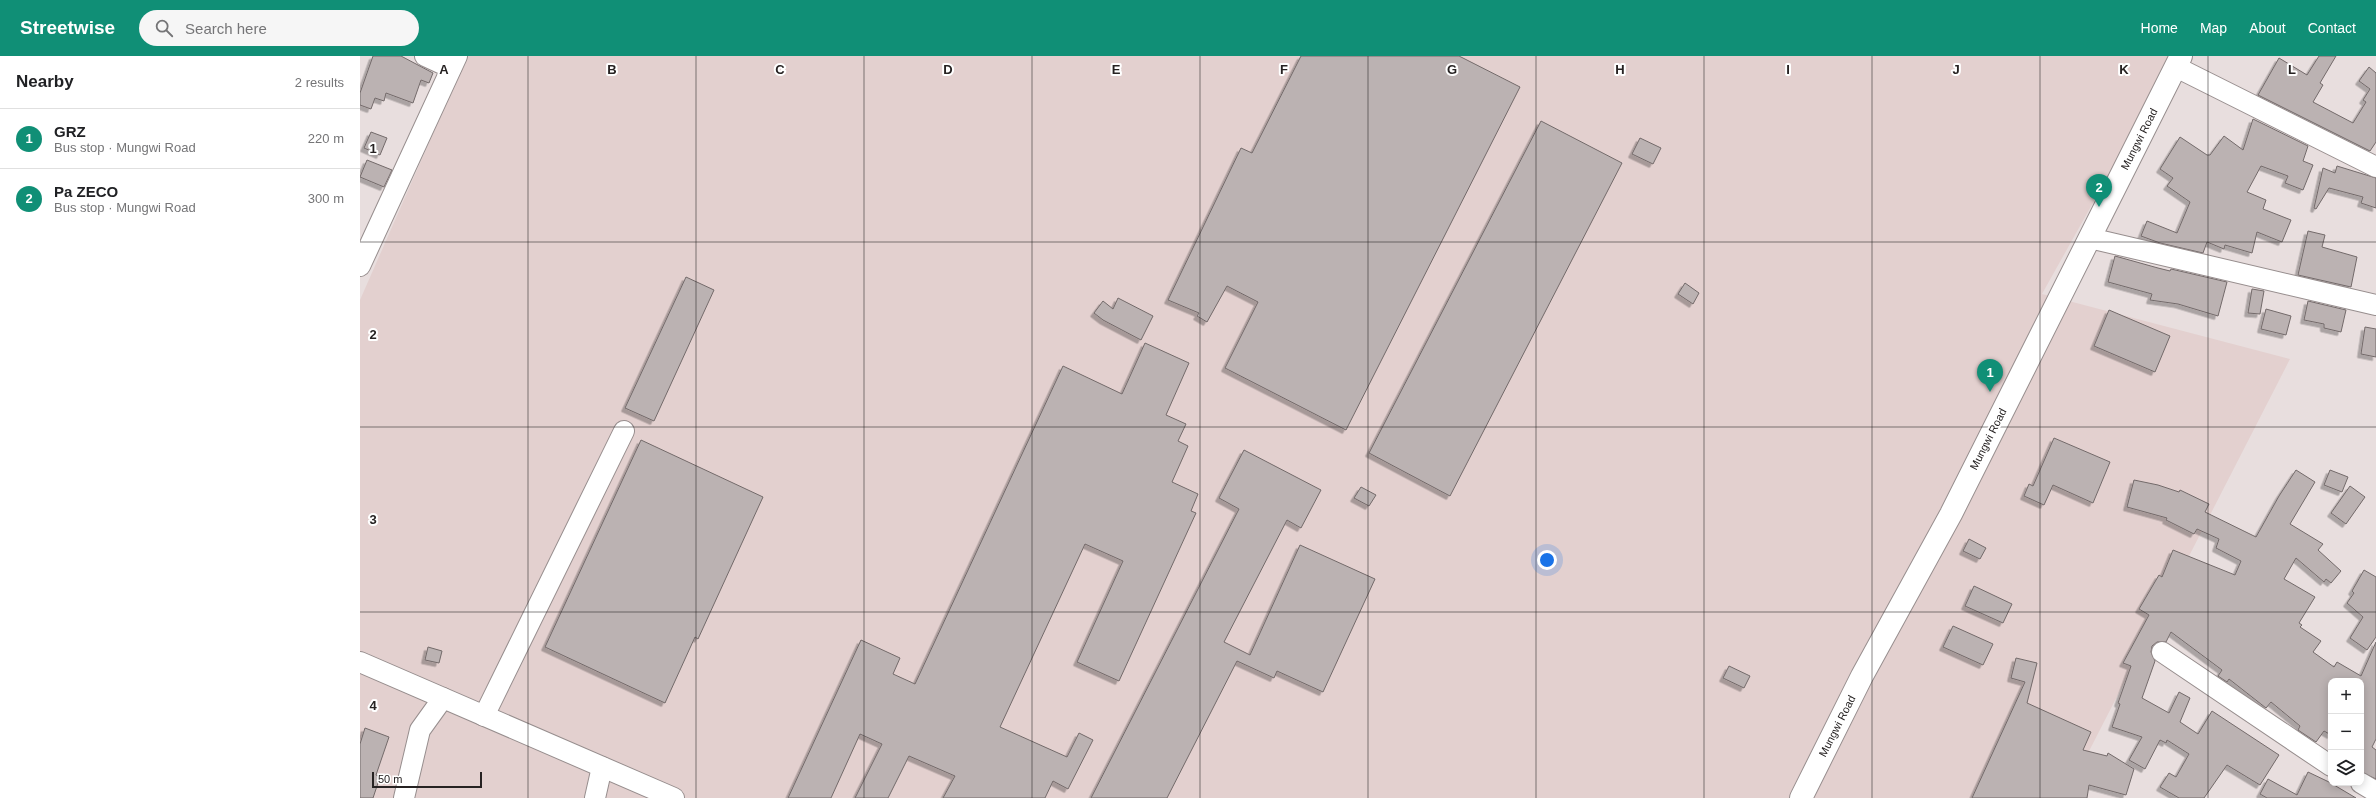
<!DOCTYPE html>
<meta charset="utf-8">
<style>
:root{--surface:#fff;--page:#f6f6f6;--text:#202124;--muted:#757577;--line:#e0e0e0;--accent:#108f76}
body{margin:0;font-family:Helvetica,sans-serif;background:var(--page);color:var(--text)}
.controls{position:absolute;right:12px;bottom:12px;display:grid;overflow:hidden;border-radius:8px;box-shadow:0 2px 10px #0003}
.controls button{width:36px;height:36px;display:grid;place-items:center;padding:0;border:0;border-bottom:1px solid var(--line);background:var(--surface);color:var(--text);font:20px sans-serif}
.scale{position:absolute;left:12px;bottom:10px;width:110px;box-sizing:border-box;padding-left:4px;border:2px solid #262222;border-top:0;font-size:11px;line-height:14px;white-space:nowrap;color:#262222;-webkit-text-stroke:3px #fff;paint-order:stroke}
.you{position:absolute;left:1187px;top:504px;width:14px;height:14px;margin:-10px;border:3px solid #fff;border-radius:50%;background:#1a73e8;box-shadow:0 0 0 6px #1a73e833}
.badge{display:grid;place-items:center;width:26px;height:26px;border-radius:50%;background:var(--accent);color:#fff;font-size:13px;font-weight:700}
.pin{position:absolute;translate:-50% -33px;filter:drop-shadow(0 1px 2px #0008)}
.pin::after{content:'';position:absolute;top:21px;width:14px;height:12px;background:inherit;clip-path:polygon(0 0,100% 0,50% 100%)}
.list{margin:0;padding:0;list-style:none}
h2{display:flex;justify-content:space-between;align-items:center;height:52px;margin:0;padding:0 16px;font-size:17px}
h2 small{font-size:13px;font-weight:400;color:var(--muted)}
.list li{display:grid;grid-template-columns:26px 1fr auto;gap:12px;align-items:center;box-sizing:border-box;height:60px;padding:0 16px;border-top:1px solid var(--line)}
.list b{display:block;font-size:15px;white-space:nowrap}
.list p{margin:0;font-size:13px;white-space:nowrap;color:var(--muted)}
.list em{font-size:13px;font-style:normal;color:var(--muted)}
.icon{flex:none;width:22px;height:22px;fill:none;stroke:currentColor;stroke-width:2;stroke-linecap:round;stroke-linejoin:round}
.map{position:relative;flex:none;width:2016px;height:742px;overflow:hidden}
header{display:flex;align-items:center;gap:24px;box-sizing:border-box;height:56px;padding:0 20px;background:var(--accent);color:#fff}
header strong{font-size:19px}
nav{display:flex;gap:22px;margin-inline-start:auto;font-size:14px}
.search{width:280px;height:36px;background:var(--page);display:flex;align-items:center;gap:10px;box-sizing:border-box;padding:0 14px;border-radius:22px;color:var(--muted);font-size:15px}
main{display:flex}
aside{flex:1;background:var(--surface)}
.map>svg:first-child{display:block}
.built{fill:#e3d0cf}
.building{fill:#bbb2b2;stroke:#736a6a;filter:url(#shadow)}
.lines{fill:none;stroke-linecap:round;stroke-linejoin:round}
.minor-casing{stroke:#978e8e;stroke-width:22}
.major-casing{stroke:#978e8e;stroke-width:24}
.minor{stroke:#fff;stroke-width:20}
.major{stroke:#fff;stroke-width:22}
.grid{fill:none;stroke:#262222;stroke-width:1;stroke-opacity:0.55}
.labels{text-anchor:middle;stroke-width:4;stroke-linejoin:round;paint-order:stroke}
.street-label{font-size:11px;fill:#262222;stroke:#fff}
.grid-label{font-size:13px;text-anchor:middle;font-weight:bold;fill:#262222;stroke:#fff;stroke-width:4;stroke-linejoin:round;paint-order:stroke}
</style>
<header>
<strong>Streetwise</strong>
<div class="search"><svg class="icon" aria-label="search" viewBox="0 0 24 24"><circle cx="10" cy="10" r="6"/><path d="M15 15l6 6"/></svg>Search here</div>
<nav><a>Home</a><a>Map</a><a>About</a><a>Contact</a></nav>
</header>
<main>
<aside>
<h2>Nearby<small>2 results</small></h2>
<ul class="list">
<li><span class="badge">1</span><div><b>GRZ</b><p>Bus stop · Mungwi Road</p></div><em>220 m</em></li>
<li><span class="badge">2</span><div><b>Pa ZECO</b><p>Bus stop · Mungwi Road</p></div><em>300 m</em></li>
</ul>
</aside>
<div class="map">
<svg width="2016" height="742" viewBox="0 0 2016 742">
<defs>
<filter id="shadow"><feDropShadow dx="-3.5" dy="3.5" stdDeviation="0" flood-color="#0004"/></filter>
</defs>
<rect width="100%" height="100%" fill="#e8dede"/>
<polygon class="built" points="107,0 1815,0 1682,238 1930,303 1726,701 1708,742 0,742 0,244"/>
<g class="building">
<polygon points="13,0 41,0 73,17 69,27 61,24 53,47 26,37 24,45 15,42 11,53 0,49 0,37"/>
<polygon points="941,0 1099,0 1160,31 986,374 865,312 898,246 867,230 847,266 837,260 839,257 808,244 881,92 892,97"/>
<polygon points="1959,0 1976,0 1960,27 1963,29 1953,46 1993,67 2006,46 2003,44 2010,33 1999,25 2009,11 2016,17 2016,86 2010,95 1898,39 1919,2 1947,19"/>
<polygon points="1893,63 1948,90 1943,105 1953,109 1943,134 1925,127 1928,120 1901,110 1887,136 1906,144 1903,153 1931,164 1922,186 1897,176 1892,197 1865,189 1864,193 1847,186 1843,197 1800,187 1781,180 1787,165 1817,177 1830,146 1807,130 1813,122 1800,113 1820,81 1847,99 1850,99 1864,80 1883,94"/>
<polygon points="1181,65 1262,107 1090,440 1009,397"/>
<polygon points="11,76 27,82 20,99 4,92"/>
<polygon points="1280,82 1301,92 1293,108 1272,98"/>
<polygon points="7,104 32,114 24,131 0,121"/>
<polygon points="1977,110 2016,122 2016,152 2001,147 2003,141 1969,132 1956,153 1954,152 1963,112 1975,117"/>
<polygon points="1948,175 1965,179 1962,191 1997,201 1991,231 1938,219"/>
<polygon points="1755,200 1798,212 1810,215 1811,213 1867,226 1858,260 1818,248 1790,244 1792,238 1748,226"/>
<polygon points="326,221 354,234 294,365 265,352"/>
<polygon points="1325,227 1339,237 1333,248 1318,238"/>
<polygon points="1892,233 1904,235 1900,258 1888,257"/>
<polygon points="758,242 793,260 781,284 743,264 734,257 743,245 753,253"/>
<polygon points="1948,245 1986,254 1981,276 1964,272 1964,268 1944,264"/>
<polygon points="1906,253 1931,260 1926,279 1901,273"/>
<polygon points="1749,254 1810,280 1795,316 1734,290"/>
<polygon points="2005,271 2016,273 2016,301 2001,298"/>
<polygon points="785,287 829,307 806,359 826,368 818,385 828,390 812,426 838,438 831,455 836,457 759,625 717,606 763,505 725,488 640,671 707,701 719,677 733,684 708,733 693,725 685,742 583,742 595,720 549,700 528,742 495,742 522,688 500,678 471,742 428,742 501,584 540,602 533,618 555,628 703,310 762,338"/>
<polygon points="1694,382 1750,406 1733,447 1693,429 1684,449 1664,440 1669,428 1673,430"/>
<polygon points="281,384 403,441 338,583 335,581 305,647 185,591"/>
<polygon points="884,394 961,434 941,472 927,464 864,586 890,599 940,489 1015,523 963,636 917,615 914,622 877,605 807,742 731,742 879,453 859,442"/>
<polygon points="1936,414 1955,426 1930,468 1963,488 1958,494 1981,515 1971,527 1966,523 1964,526 1936,502 1924,523 1955,541 1939,567 1942,569 1940,571 1961,585 1953,596 1974,611 1977,606 2001,620 2016,586 2016,683 2012,691 2016,694 2016,723 2001,716 2001,625 1971,625 1971,679 1964,675 1956,686 1938,674 1940,670 1911,646 1906,652 1869,623 1867,626 1858,620 1862,614 1811,576 1806,586 1797,586 1792,590 1791,596 1795,605 1782,642 1809,657 1819,636 1830,642 1820,666 1838,678 1852,655 1919,699 1900,729 1867,709 1844,742 1819,742 1800,731 1809,717 1816,721 1829,698 1807,684 1806,687 1800,684 1785,713 1769,704 1782,681 1752,671 1760,648 1758,647 1771,610 1763,607 1789,559 1779,553 1799,519 1802,521 1813,494 1875,519 1881,505 1856,492 1859,483 1837,473 1834,478 1806,464 1807,462 1767,451 1774,424 1798,429 1819,436 1820,434 1849,448 1845,456 1896,481 1919,440"/>
<polygon points="1970,414 1988,421 1982,436 1964,429"/>
<polygon points="1990,430 2005,441 1986,468 1971,457"/>
<polygon points="1001,431 1016,439 1009,450 994,442"/>
<polygon points="1609,483 1626,492 1620,503 1603,495"/>
<polygon points="2004,514 2016,521 2016,581 2007,594 1990,582 2003,561 1987,547 1994,537 1992,535"/>
<polygon points="1614,530 1652,548 1643,567 1605,550"/>
<polygon points="1593,570 1633,588 1623,609 1583,591"/>
<polygon points="68,591 82,595 79,607 65,604"/>
<polygon points="1656,602 1677,607 1667,647 1731,676 1723,694 1747,700 1748,697 1774,713 1766,739 1729,729 1727,742 1612,742 1665,626 1651,622"/>
<polygon points="1369,610 1390,620 1384,632 1363,622"/>
<polygon points="5,672 29,681 16,719 20,721 13,742 0,742 0,688"/>
<polygon points="1948,716 1969,726 1996,742 1907,742 1900,738 1908,723 1937,739"/>
</g>
<g class="lines">
<defs>
<g id="minor">
<polyline points="65,0 91,12"/>
<polyline points="1824,15 2016,111"/>
<polyline points="1738,184 2016,249"/>
<polyline points="0,210 97,0"/>
<polyline points="1802,596 1971,710"/>
<polyline points="0,606 314,742"/>
<polyline points="124,660 264,375"/>
<polyline points="2001,727 2016,736"/>
<polyline points="44,742 60,674 83,642"/>
<polyline points="235,742 242,711"/>
</g>
<polyline id="major" points="1441,742 1502,620 1591,458 1821,0"/>
</defs>
<use href="#minor" class="minor-casing"/>
<use href="#major" class="major-casing"/>
<use href="#minor" class="minor"/>
<use href="#major" class="major"/>
</g>
<path class="grid" d="M168,0V742M336,0V742M504,0V742M672,0V742M840,0V742M1008,0V742M1176,0V742M1344,0V742M1512,0V742M1680,0V742M1848,0V742M0,186H2016M0,371H2016M0,556H2016"/>
<g class="labels">
<g class="street-label">
<text transform="translate(1779 83) rotate(-63)" y="4">Mungwi Road</text>
<text transform="translate(1628 383) rotate(-63)" y="4">Mungwi Road</text>
<text transform="translate(1477 670) rotate(-63)" y="4">Mungwi Road</text>
</g>
</g>
<g class="grid-label">
<text x="84" y="18">A</text>
<text x="252" y="18">B</text>
<text x="420" y="18">C</text>
<text x="588" y="18">D</text>
<text x="756" y="18">E</text>
<text x="924" y="18">F</text>
<text x="1092" y="18">G</text>
<text x="1260" y="18">H</text>
<text x="1428" y="18">I</text>
<text x="1596" y="18">J</text>
<text x="1764" y="18">K</text>
<text x="1932" y="18">L</text>
<text x="13" y="97">1</text>
<text x="13" y="283">2</text>
<text x="13" y="468">3</text>
<text x="13" y="654">4</text>
</g>
</svg>
<div class="controls">
<button>+</button>
<button>−</button>
<button><svg class="icon" aria-label="layers" viewBox="0 0 24 24"><path d="M12 4l9 5-9 5-9-5zM3 14l9 5 9-5"/></svg></button>
</div>
<div class="scale">50 m</div>
<div class="you"></div>
<div class="pin badge" style="left:1630px;top:336px">1</div>
<div class="pin badge" style="left:1739px;top:151px">2</div>
</div>
</main>
